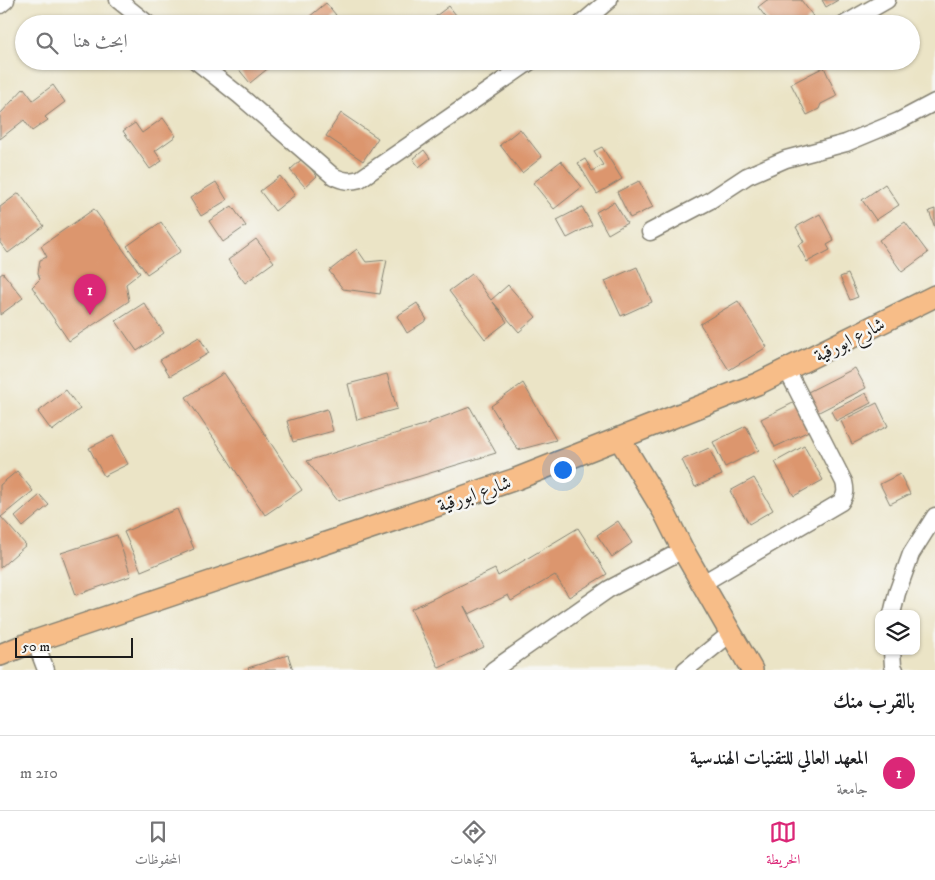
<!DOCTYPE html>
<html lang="ar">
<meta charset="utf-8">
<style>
:root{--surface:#fff;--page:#f2f2f2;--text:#202124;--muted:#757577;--line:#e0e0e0;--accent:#db2777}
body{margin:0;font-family:"IM FELL DW Pica",Amiri,serif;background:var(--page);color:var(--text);direction:rtl}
.controls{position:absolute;right:15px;bottom:15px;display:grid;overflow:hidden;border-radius:10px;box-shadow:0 1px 4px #0004}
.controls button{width:45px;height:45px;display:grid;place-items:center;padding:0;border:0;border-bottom:1px solid var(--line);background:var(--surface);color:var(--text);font:25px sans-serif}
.scale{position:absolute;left:15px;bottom:12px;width:118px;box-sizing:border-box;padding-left:5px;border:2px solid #1c1c1c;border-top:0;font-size:14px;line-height:18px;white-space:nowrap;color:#1c1c1c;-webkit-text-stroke:4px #f6f6f2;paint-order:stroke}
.you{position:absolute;left:562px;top:469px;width:18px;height:18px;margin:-12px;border:4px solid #fff;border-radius:50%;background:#1a73e8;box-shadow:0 0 0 8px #1a73e833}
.badge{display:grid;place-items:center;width:32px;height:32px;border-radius:50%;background:var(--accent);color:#fff;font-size:16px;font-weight:700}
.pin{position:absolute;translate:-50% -41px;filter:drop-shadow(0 1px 2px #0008)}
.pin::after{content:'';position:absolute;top:26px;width:18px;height:15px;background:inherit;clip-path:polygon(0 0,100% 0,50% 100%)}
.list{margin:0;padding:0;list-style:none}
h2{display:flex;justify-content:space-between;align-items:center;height:65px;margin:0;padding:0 20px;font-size:21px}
h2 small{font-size:16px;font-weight:400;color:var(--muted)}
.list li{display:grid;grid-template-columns:32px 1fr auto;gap:15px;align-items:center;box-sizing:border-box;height:75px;padding:0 20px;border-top:1px solid var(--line)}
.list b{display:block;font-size:19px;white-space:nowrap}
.list p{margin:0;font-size:16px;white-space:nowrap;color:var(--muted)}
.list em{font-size:16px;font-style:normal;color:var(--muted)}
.icon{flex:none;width:28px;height:28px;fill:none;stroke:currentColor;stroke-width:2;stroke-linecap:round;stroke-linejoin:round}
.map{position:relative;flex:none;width:935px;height:670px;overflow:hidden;direction:ltr}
.search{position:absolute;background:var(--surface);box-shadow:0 1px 4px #0004;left:15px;right:15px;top:15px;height:55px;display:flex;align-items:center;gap:12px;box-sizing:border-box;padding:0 18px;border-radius:28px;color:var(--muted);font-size:19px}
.sheet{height:140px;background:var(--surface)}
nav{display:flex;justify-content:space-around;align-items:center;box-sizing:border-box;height:70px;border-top:1px solid var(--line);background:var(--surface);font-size:14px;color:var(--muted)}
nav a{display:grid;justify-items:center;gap:2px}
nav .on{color:var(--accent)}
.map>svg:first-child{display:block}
.building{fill:#dc966e}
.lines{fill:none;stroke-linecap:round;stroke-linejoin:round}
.minor-casing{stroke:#848071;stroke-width:19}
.major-casing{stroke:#848071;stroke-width:24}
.minor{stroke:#fff;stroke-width:16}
.major{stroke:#f7bd88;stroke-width:21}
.labels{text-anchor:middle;stroke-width:5;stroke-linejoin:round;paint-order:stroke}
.street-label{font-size:19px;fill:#1c1c1c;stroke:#f6f6f2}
</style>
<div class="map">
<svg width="935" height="670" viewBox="0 0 935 670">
<rect width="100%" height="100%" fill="#f6f6f2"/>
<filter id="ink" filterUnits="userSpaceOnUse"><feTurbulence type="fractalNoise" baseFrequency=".02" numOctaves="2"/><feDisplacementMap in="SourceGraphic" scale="10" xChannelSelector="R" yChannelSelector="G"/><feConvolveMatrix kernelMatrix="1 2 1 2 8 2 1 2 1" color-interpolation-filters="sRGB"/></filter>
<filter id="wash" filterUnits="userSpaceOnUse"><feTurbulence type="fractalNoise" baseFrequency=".0096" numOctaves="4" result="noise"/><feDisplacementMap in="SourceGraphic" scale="20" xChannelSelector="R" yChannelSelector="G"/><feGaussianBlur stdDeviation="1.12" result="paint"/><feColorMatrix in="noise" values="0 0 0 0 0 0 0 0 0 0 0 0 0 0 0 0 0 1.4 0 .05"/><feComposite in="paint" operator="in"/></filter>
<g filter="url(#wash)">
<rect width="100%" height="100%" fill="#ebe4c6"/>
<g id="blocks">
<g class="building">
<polygon points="767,0 801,0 813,16 803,24 771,24 758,7"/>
<polygon points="822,0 838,0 826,7"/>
<polygon points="326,3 336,15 325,24 315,24 309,17"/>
<polygon points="449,6 463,24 429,24 428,22"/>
<polygon points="245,19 249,24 238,24"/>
<polygon points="232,61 277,61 250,83"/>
<polygon points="824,67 837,96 821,104 819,109 807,115 791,84"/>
<polygon points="53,85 65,102 45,117 48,120 32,131 24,120 0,139 0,114 24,88 33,100"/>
<polygon points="341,113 378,138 363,161 326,136"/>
<polygon points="163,118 176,136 155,151 162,161 150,169 123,131 135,123 142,133"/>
<polygon points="520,129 542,157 522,173 500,145"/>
<polygon points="602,147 622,179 597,194 578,163 585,159 592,171 603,165 594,151"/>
<polygon points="424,150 430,158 419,167 413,159"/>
<polygon points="302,159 317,176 305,187 290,170"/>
<polygon points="561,161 582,187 554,209 533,183"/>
<polygon points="280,176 295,195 275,211 260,191"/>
<polygon points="639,181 653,207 630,218 617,192"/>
<polygon points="216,182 227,200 201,216 190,198"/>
<polygon points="885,184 899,205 876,220 862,200"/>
<polygon points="19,193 44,226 8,253 0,243 0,207"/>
<polygon points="614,202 627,223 608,234 596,212"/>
<polygon points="232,206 246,226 223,242 209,221"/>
<polygon points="582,207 592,225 567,238 557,220"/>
<polygon points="94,209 140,273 126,284 129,301 69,341 32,287 40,279 38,273 40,260 47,257 41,246"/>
<polygon points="935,209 935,228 929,211"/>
<polygon points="820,214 834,241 827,245 830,250 807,262 798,245 804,242 796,227"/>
<polygon points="161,222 181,251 147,274 127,246"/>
<polygon points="905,222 928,253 902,272 879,240"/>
<polygon points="256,239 274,262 245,283 228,260"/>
<polygon points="357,249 366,262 387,260 380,294 343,289 329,271"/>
<polygon points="637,267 652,302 621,316 605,281"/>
<polygon points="3,273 23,298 0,315 0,275"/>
<polygon points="472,274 491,300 508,285 536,317 519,332 493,302 507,322 485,339 449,291"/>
<polygon points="848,274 858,297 850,300 840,277"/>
<polygon points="738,301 767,347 729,370 700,324"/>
<polygon points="144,303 164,333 137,351 116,321"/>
<polygon points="417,303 427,320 407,333 397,316"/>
<polygon points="199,337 209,353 170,376 160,360"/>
<polygon points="855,368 866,388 817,413 806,393"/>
<polygon points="224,373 302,490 265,515 186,397"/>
<polygon points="387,374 397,409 357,420 348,384"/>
<polygon points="523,383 556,440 518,450 491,406"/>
<polygon points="66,390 80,409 52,431 38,412"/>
<polygon points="866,393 871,403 836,421 831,411"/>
<polygon points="797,401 811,430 775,447 761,419"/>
<polygon points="877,403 888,426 852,444 841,421"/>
<polygon points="470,407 496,453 338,501 307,461 430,423 430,422"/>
<polygon points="327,409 333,431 293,442 287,421"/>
<polygon points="746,426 759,450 725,467 713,442"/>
<polygon points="113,436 128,464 104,476 89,448"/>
<polygon points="804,446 823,480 794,496 775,462"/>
<polygon points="709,448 722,475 695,487 682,460"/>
<polygon points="17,471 33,491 1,517 26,545 0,568 0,485"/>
<polygon points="900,474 910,494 890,504 880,484"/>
<polygon points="754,478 773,510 749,524 730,491"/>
<polygon points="40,495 49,505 23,527 15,517"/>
<polygon points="177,509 194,549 141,571 124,532"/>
<polygon points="618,521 632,543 612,557 597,535"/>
<polygon points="578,528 607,574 569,597 555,575 511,601 508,595 469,614 464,606 484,647 439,668 411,609 495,569 498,576"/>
<polygon points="117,535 131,576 76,595 61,553"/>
<polygon points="288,655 293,670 249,670 248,668"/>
</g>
</g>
</g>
<g filter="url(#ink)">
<use href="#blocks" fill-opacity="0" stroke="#848071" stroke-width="1"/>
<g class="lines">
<defs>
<g id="minor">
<polyline points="118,0 148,24"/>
<polyline points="0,5 6,0"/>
<polyline points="581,24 609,0"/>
<polyline points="845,24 887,0"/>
<path d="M196,61L239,95L333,176C343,181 349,182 360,179L531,61"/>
<polyline points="650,232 709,201 747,176 786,159 846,143 899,121 935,102"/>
<path d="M703,583L841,502C846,495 846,490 844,482L787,370"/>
<polyline points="892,614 897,593 911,554 935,516"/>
<polyline points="35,641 46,670"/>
<polyline points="892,651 893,666 895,670"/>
<polyline points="493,670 609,589 683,550"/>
<polyline points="685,670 731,633"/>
</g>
<g id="major">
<polyline points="619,438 664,512 683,550 752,670"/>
<polyline points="0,655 35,641 516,479 757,384 935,296"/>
</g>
</defs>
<use href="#minor" class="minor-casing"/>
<use href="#major" class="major-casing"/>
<use href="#minor" class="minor"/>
<use href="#major" class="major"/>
</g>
</g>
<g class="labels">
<g class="street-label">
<text transform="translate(849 339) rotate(-27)" y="7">شارع ابورقية</text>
<text transform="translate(474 493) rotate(-19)" y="7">شارع ابورقية</text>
</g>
</g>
</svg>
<div class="controls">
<button><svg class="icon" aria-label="layers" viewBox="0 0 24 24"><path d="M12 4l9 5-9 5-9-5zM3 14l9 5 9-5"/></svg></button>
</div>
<div class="scale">50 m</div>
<div class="you"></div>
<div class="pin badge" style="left:90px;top:315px">1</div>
<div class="search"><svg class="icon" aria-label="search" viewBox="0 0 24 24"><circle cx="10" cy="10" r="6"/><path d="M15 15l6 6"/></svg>ابحث هنا</div>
</div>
<section class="sheet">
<h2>بالقرب منك<small></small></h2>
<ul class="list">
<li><span class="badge">1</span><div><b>المعهد العالي للتقنيات الهندسية</b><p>جامعة</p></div><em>210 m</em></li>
</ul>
</section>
<nav>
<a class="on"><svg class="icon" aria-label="map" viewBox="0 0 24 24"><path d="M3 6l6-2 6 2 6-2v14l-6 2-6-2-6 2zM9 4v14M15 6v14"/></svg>الخريطة</a>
<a><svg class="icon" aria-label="directions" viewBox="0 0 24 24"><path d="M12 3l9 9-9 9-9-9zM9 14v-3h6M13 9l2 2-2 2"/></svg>الاتجاهات</a>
<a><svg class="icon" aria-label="saved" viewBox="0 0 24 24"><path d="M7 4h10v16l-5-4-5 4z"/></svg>المحفوظات</a>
</nav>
